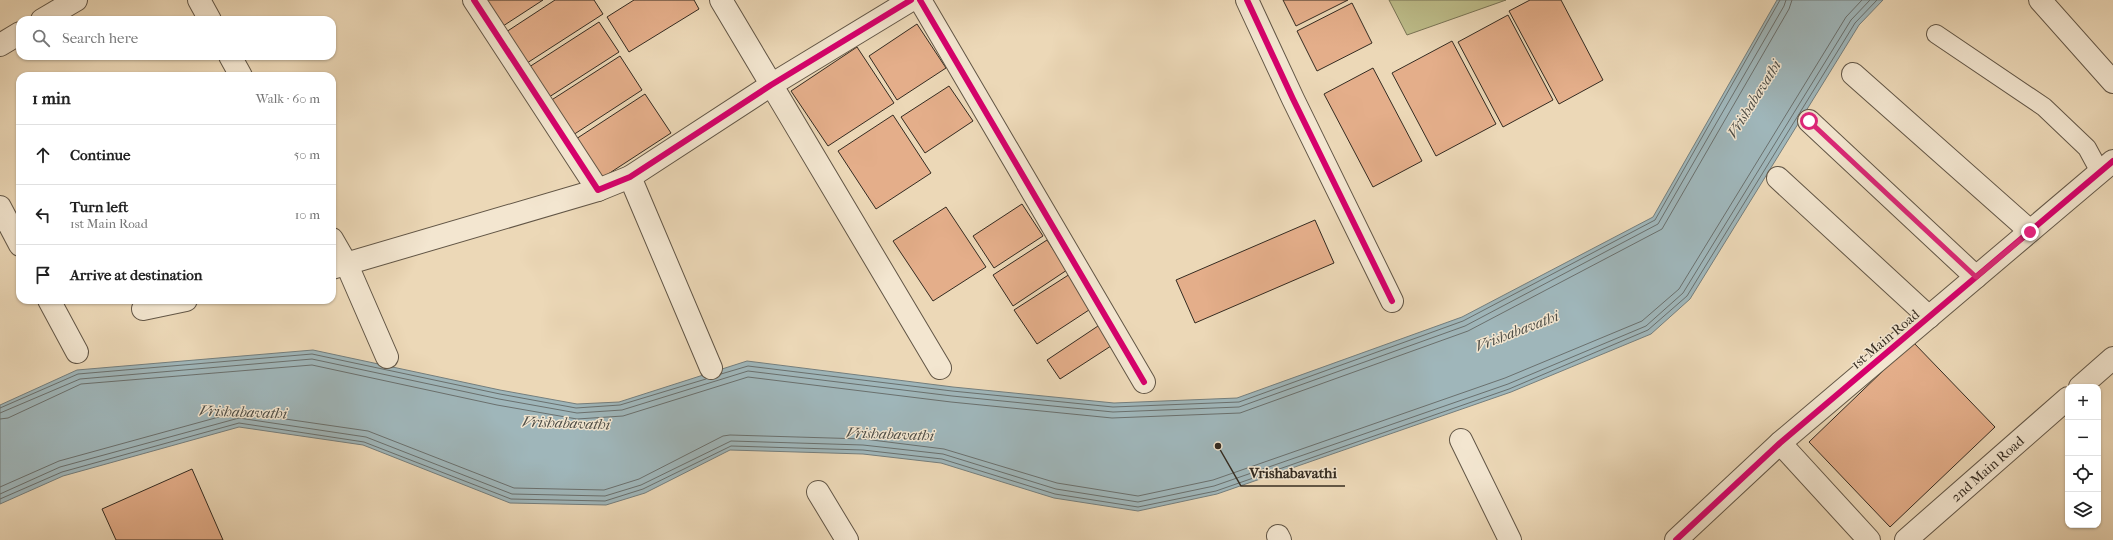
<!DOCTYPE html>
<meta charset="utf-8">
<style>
:root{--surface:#fff;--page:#f2f2f2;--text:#222;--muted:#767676;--line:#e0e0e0}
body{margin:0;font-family:"IM FELL French Canon",serif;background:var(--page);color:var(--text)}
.controls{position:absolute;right:12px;bottom:12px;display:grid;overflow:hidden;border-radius:8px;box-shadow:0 1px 3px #0004}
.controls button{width:36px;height:36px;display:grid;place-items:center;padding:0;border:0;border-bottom:1px solid var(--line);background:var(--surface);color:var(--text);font:20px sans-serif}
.stop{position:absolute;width:12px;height:12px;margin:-9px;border:3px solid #db2777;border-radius:50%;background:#fff}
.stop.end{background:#db2777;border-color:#fff;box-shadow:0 1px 4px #0008}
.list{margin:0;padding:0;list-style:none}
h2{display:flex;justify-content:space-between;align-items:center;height:52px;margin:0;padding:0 16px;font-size:17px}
h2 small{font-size:13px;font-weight:400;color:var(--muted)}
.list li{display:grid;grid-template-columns:26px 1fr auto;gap:12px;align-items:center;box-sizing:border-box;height:60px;padding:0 16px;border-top:1px solid var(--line)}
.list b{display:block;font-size:15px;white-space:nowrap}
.list p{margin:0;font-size:13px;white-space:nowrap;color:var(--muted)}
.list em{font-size:13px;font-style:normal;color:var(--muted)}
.icon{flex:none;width:22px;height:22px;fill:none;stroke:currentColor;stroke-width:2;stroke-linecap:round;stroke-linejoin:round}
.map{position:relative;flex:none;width:2113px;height:540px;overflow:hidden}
.search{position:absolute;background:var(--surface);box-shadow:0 1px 3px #0004;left:16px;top:16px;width:320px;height:44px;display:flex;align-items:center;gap:10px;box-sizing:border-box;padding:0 14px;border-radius:12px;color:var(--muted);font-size:15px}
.panel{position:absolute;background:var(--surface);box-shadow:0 1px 3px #0004;left:16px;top:72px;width:320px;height:232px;border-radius:12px}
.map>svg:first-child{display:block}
.green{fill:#bdbd8a;stroke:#787456}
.water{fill:#9fb6ba;stroke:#747e7d}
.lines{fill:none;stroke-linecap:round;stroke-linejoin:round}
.shore{stroke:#6a706e;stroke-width:1}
.building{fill:#e4ae8a;stroke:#342b21}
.service-casing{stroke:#625646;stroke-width:20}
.minor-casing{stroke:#625646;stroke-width:24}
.service{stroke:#f3e6d0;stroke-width:18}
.minor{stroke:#f3e6d0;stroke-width:22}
.cycleway-casing{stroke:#f3e6d0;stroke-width:8}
.cycleway{stroke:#d6006c;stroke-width:6}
.route{stroke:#db2777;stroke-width:5}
.labels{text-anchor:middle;stroke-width:3;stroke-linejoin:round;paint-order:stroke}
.street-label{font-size:14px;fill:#342b21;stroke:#f3e6d0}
.water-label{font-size:15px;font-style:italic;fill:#4f4e47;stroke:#f3e6d0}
.leader{fill:none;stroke:#342b21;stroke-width:1.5}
.callout-dot{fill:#342b21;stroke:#f3e6d0;stroke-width:1.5}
.callout-label{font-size:15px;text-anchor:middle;font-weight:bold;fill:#342b21;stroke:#f3e6d0;stroke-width:3;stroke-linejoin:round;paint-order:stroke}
</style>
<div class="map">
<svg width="2113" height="540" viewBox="0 0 2113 540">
<rect width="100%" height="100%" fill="#ecd8b7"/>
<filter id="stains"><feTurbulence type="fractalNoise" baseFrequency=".005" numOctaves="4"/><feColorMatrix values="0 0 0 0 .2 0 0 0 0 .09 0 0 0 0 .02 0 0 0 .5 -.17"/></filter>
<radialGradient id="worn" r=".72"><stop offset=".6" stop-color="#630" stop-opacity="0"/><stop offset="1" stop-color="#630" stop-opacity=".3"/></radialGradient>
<polygon class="green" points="1389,0 1506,0 1407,35"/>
<polygon class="water" points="1777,0 1883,0 1859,25 1690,299 1651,334 1511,392 1217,494 1138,511 1054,498 941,463 863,454 730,450 645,493 606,505 510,503 363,445 239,427 63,476 0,504 0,405 77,370 313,350 500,390 577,404 619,402 747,361 953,387 1114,403 1237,398 1462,317 1653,217"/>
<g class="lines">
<g class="shore">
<polyline points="721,374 748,366 952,391 1113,407 1239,402 1463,321 1655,220 1780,0"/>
<polyline points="0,408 78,374 312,354 500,394 576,408 620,405 706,379"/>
<polyline points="0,413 80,379 312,359 499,399 577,413 622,410 748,371 952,396 1113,412 1239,407 1465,326 1658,224 1784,6 1786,0"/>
<polyline points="0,419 8,418 81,384 312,365 497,405 577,419 623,416 748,377 951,402 1112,418 1240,413 1468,331 1662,229 1789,9 1792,0"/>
<polyline points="0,487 59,461 237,412 368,431 514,488 604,490 639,479 723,436 730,435 864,439 944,449 1057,483 1138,496 1213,480 1505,378 1642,321 1679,289 1846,17 1862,0"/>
<polyline points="0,494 60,467 239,418 366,437 512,494 605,496 641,485 731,441 863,445 943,454 1056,489 1138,502 1214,486 1508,384 1646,326 1683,293 1851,20 1870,0"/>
<polyline points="0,499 62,472 239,423 364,442 511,499 605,501 643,489 731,446 863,450 942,459 1055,494 1138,507 1216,491 1509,389 1648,330 1687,296 1855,23 1877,0"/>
</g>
</g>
<g class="building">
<polygon points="481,0 543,0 500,28"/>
<polygon points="555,0 594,0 603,14 524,65 503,34"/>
<polygon points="634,0 694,0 699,9 629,52 607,17"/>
<polygon points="1283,0 1348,0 1296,26"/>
<polygon points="1530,0 1561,0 1603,80 1559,104 1509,11"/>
<polygon points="1352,3 1372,43 1317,71 1297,31"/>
<polygon points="1508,15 1553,100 1503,127 1458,42"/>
<polygon points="599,22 619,52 546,99 526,69"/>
<polygon points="917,24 946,68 897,100 869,56"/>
<polygon points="1452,41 1496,124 1436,156 1392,73"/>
<polygon points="857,47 894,103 828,146 791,91"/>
<polygon points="620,56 642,90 573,135 550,101"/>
<polygon points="1373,68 1422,161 1373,187 1324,94"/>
<polygon points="949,86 973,121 925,153 901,117"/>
<polygon points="645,94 671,133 602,178 576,139"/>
<polygon points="893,115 931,173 876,209 838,151"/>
<polygon points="1022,204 1043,236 994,268 973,236"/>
<polygon points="946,207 986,267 933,301 893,241"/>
<polygon points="1315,220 1334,263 1195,323 1176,280"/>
<polygon points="1047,240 1067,270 1013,306 993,275"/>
<polygon points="1070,274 1092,308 1037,344 1014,310"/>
<polygon points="1101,324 1114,344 1060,379 1047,360"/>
<polygon points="1913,342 1995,427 1890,527 1809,442"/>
<polygon points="192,469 223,540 116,540 102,509"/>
</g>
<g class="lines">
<defs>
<polyline id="service" points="1936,34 2044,107 2087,148 2100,172"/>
<g id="minor">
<polyline points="199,0 210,20"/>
<polyline points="474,0 598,190 630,177 771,85 911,0"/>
<polyline points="721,0 940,368"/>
<polyline points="920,0 1144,382"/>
<polyline points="1247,0 1293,99 1392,301"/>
<polyline points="2040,0 2113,82"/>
<polyline points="42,20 76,0"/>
<polyline points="0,45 20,33"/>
<polyline points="230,56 241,76"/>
<polyline points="1853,74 2030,231"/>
<polyline points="1809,121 1976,277"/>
<polyline points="630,177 711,368"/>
<polyline points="1778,178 1929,317"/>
<polyline points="0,207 20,245"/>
<polyline points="332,239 347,265 387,357"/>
<polyline points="332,268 598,190"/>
<polyline points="49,300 77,352"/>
<polyline points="143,309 186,300"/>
<polyline points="2080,387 2113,358"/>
<polyline points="1461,440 1510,540"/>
<polyline points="1780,443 1869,540"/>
<polyline points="818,492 847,540"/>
<polyline points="1278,536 1280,540"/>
<polyline points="1676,540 1780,443 2113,161"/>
<path id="s1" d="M1906,540L2068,398"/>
</g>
</defs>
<use href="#service" class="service-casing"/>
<use href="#minor" class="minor-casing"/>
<use href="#service" class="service"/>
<use href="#minor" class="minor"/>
<defs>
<g id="cycleway">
<polyline points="474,0 598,190 630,177 771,85 911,0"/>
<polyline points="920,0 1144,382"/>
<polyline points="1247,0 1293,99 1392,301"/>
<polyline points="1676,540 1780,443 2113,161"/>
</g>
</defs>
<use href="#cycleway" class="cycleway-casing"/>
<use href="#cycleway" class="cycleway"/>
</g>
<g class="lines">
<polyline class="route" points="1809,121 1976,277 2030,232"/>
</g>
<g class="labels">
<g class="street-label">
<text transform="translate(1885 339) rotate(-40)" y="5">1st Main Road</text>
<text dy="5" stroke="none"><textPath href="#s1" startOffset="108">2nd Main Road</textPath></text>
</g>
<g class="water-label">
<text transform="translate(1754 99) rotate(-58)" y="5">Vrishabavathi</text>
<text transform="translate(1517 331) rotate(-21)" y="5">Vrishabavathi</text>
<text transform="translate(243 412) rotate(2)" y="5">Vrishabavathi</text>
<text transform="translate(566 423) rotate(2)" y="5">Vrishabavathi</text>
<text transform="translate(890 434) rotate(2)" y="5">Vrishabavathi</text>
</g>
</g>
<path class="leader" d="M1218 446L1241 486H1345"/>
<circle class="callout-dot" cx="1218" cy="446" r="4"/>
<g class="callout-label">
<text x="1293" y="478">Vrishabavathi</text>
</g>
<rect width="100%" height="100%" filter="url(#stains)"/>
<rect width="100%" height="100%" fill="url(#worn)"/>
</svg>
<div class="controls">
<button>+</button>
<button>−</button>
<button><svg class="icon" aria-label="locate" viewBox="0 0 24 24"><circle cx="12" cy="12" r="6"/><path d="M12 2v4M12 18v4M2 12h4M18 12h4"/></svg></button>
<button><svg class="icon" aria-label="layers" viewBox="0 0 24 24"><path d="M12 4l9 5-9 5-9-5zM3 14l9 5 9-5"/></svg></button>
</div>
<div class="stop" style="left:1809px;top:121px"></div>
<div class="stop end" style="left:2030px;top:232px"></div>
<div class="search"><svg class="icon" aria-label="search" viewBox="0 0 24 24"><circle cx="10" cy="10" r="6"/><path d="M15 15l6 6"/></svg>Search here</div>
<section class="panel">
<h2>1 min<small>Walk · 60 m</small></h2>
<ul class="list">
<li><svg class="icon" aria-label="ahead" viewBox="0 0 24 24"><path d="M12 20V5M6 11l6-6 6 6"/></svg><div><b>Continue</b></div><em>50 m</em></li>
<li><svg class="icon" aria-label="left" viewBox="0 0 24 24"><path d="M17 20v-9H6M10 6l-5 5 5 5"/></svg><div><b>Turn left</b><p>1st Main Road</p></div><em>10 m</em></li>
<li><svg class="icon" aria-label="arrive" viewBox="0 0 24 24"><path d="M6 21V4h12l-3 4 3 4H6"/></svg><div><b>Arrive at destination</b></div></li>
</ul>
</section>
</div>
